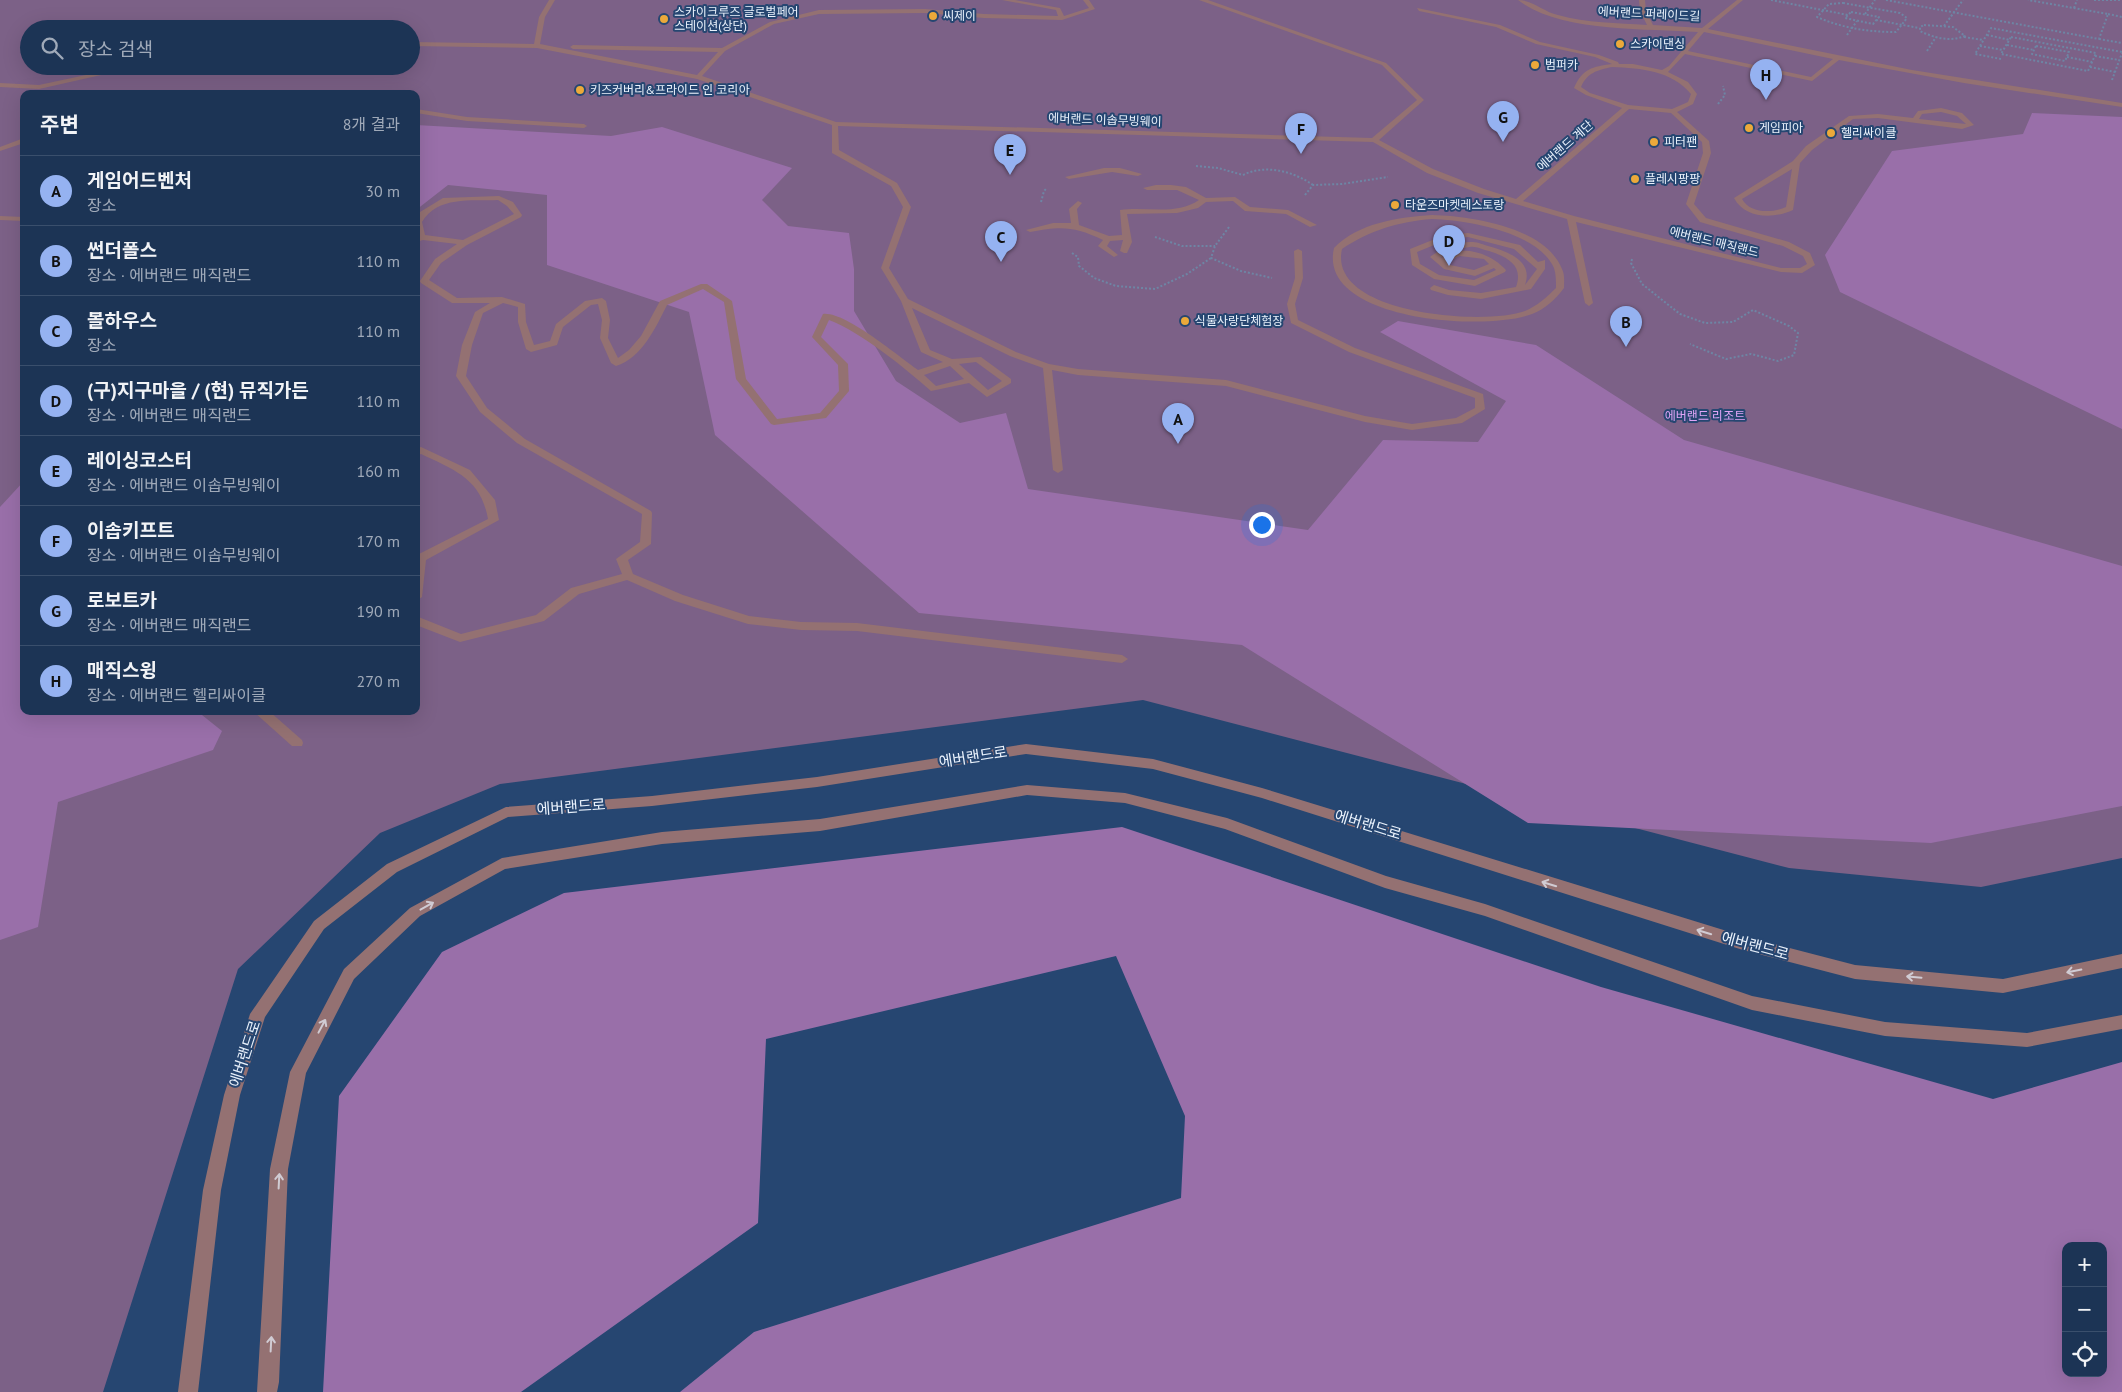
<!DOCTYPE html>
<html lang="ko">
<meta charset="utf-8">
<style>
:root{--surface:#1c3455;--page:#253c5b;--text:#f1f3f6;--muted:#a0aab9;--line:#3a4f6c;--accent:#95b2f1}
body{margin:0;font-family:"PT Sans","Noto Sans KR",sans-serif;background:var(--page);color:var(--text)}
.controls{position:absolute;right:15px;bottom:15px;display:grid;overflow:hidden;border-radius:10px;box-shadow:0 5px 20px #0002}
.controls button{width:45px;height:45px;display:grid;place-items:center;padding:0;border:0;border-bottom:1px solid var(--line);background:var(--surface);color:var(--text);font:25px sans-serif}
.you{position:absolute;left:1261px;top:524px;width:18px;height:18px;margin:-12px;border:4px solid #fff;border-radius:50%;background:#1a73e8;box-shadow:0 0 0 8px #1a73e833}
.badge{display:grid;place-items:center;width:32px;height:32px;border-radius:50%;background:var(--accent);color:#111;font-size:16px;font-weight:700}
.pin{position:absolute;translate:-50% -41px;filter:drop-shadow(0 1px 2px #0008)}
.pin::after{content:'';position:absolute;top:26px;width:18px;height:15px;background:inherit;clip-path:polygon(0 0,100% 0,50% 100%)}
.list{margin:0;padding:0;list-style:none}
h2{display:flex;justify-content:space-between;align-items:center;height:65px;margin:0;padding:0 20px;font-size:21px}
h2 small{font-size:16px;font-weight:400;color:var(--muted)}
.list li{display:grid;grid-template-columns:32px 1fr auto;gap:15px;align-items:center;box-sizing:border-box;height:70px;padding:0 20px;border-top:1px solid var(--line)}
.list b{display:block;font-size:19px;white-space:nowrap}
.list p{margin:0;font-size:16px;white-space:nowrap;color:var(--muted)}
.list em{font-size:16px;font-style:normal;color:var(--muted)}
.icon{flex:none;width:28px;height:28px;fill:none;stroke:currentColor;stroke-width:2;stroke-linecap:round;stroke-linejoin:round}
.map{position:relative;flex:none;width:2122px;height:1392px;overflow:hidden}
.search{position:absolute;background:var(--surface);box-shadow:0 5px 20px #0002;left:20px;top:20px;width:400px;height:55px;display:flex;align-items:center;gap:12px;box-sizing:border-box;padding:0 18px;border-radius:28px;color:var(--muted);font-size:19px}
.panel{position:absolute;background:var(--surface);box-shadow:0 5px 20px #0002;left:20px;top:90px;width:400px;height:625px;border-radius:10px}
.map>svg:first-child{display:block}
.green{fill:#7c6187;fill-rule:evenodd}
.forest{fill:#996fa9;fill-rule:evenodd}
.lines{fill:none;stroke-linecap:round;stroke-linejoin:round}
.path{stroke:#6e85a4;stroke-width:2;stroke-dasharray:2 2;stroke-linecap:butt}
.minor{fill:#947172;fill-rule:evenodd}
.oneway{stroke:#d0cbd3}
.poi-dot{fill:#eba93a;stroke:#264671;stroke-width:2}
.labels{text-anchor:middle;stroke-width:4;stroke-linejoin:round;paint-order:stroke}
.far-poi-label{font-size:12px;fill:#eaf2fc;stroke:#264671;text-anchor:start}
.far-street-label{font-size:12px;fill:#eaf2fc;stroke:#264671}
.far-park-label{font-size:12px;fill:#e0a5f7;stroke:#264671}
.street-label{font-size:15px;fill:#eaf2fc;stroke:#264671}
</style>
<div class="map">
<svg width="2122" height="1392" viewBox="0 0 2122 1392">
<rect width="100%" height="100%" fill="#264671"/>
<path class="green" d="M0,0H2122V858L1981,887L1789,868L1143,700L500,784L380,833L238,969L103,1392H0ZM29,29H411V66H29ZM24,94H416V711H24Z"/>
<g class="forest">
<polygon points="2032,113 2122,117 2122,429 1840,292 1825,255 1892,151 2023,134"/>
<polygon points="416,125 611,136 662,127 792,168 762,200 788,226 849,233 854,269 854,311 896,381 960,423 1006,413 1028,489 1308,530 1383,440 1478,442 1506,401 1380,332 1398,321 1536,345 1684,440 2122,566 2122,806 1931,843 1528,823 1242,645 919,613 715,435 689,312 547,265 547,195 448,185 416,210"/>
<polygon points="24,481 24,711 197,711 222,731 213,750 58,802 38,927 0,940 0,507"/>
<path d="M1122,827L1601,987L1993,1099L2122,1062V1392H680L754,1332L1181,1198L1185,1116L1116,956L766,1039L758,1223L521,1392H323L339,1096L442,952L564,893ZM2066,1246H2103V1373H2066Z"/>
</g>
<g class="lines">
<g class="path">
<polyline points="1771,0 1848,15"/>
<polyline points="1886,0 2099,39 2108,14 2028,0"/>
<polyline points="2094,0 2122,0"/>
<path d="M1843,3L1900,13L1907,18L1896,32C1868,32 1842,28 1817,17L1829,4Z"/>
<polyline points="2074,8 2077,0"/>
<polygon points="1851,12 1879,17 1873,24 1845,18"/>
<polyline points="1865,14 1875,0"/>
<polyline points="2108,14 2122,17"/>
<polyline points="1876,20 1919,28"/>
<path d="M1924,25L1953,27L1965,36C1950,42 1934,38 1920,31V27Z"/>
<polyline points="1944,26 1963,0"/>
<polyline points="1847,35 1857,21"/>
<polyline points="1987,35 2010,40"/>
<polyline points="1964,37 1983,40"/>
<polygon points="2011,37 2096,53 2088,71 2001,54"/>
<polyline points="2099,39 2122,43"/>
<polyline points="2007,45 2034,50"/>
<polyline points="1980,46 2003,50"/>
<polygon points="2036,46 2069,52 2065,61 2032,54"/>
<polyline points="1927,51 1936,37"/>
<polyline points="2095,56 2119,60"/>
<polyline points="2067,57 2092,62"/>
<polyline points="2001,59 1975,54 1991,28 2122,52"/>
<polyline points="2090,67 2115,72"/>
<polyline points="2112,80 2122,53"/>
<polyline points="1718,104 1725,95 1723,86"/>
<polyline points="1196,166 1218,168 1243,175"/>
<path d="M1243,175C1265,164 1293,171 1313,185"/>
<polyline points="1305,195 1313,185 1342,184 1388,177"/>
<polyline points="1041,202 1044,191 1047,188"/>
<polyline points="1229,227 1215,246 1211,258 1241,271 1272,278"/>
<polyline points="1155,237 1182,246 1215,246"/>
<polyline points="1072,253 1078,257 1079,266 1094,278 1116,286 1155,289 1187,274 1211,258"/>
<polyline points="1632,259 1631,263 1642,284 1680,314 1705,323 1733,322 1753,310 1789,326 1798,333 1794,355 1778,361 1751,354 1726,359 1690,344"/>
</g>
<g class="minor">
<path d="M549,0H555L545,17L540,44L697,75L718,52L573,49L570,47L573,45L722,48L770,22L819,10L925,9L984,14L1058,16L1056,10L1002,0H1015L1060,8L1064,16L1089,8L1083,0H1089L1095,9L1062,20L984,18L925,13L819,14L774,24L725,51L702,76L836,122L1372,138L1417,100L1382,65L1199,0H1208L1386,63L1424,100L1379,140L1433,169L1484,189L1516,199L1622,108L1586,95L1574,88C1583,68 1592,67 1612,64L1595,57L1536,44L1496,27L1419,11L1417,8L1500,25L1540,42L1599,55L1618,62L1619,64H1633L1662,70L1669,66L1698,32C1645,28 1561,33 1518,0C1533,0 1544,12 1558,15C1587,23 1617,23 1647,25L1640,11L1639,0H1645L1646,11L1653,25L1702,28L1737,0H1743L1708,29L1912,70L2122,103V107L1964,83L1839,60L1812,81L1685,54L1668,72L1688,82L1697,94L1693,104L1677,112L1709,141L1711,153L1694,204L1706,218L1789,242L1810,253L1815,265L1802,273L1781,272L1576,222L1593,303L1589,306L1585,303L1567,219L1478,193L1427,173L1373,142L838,126L839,150L897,183L911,207L889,268L908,299L1016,352L1049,364L1078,369L1226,380L1365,416L1412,424L1456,418L1475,408V398L1349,352L1291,323L1287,304L1295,278L1294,251L1298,249L1302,251L1303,278L1295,304L1298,320L1355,348L1483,394L1485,409L1462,423L1412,430L1365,422L1226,386L1078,375L1052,370L1063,470L1058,473L1053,470L1043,368L1010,356L912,308L930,350L952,359L981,357L1011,379V383L987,397L969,383L931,391C905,368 861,332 829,320L821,337L848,364L849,391L826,418L774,425L771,424L736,379L724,302L703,289L667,305C656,327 642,358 616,366L611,363L600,338L602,320L598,304L591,305L563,327L557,345L531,352L526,349L518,322V307L503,303L483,313L472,345L466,376L487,408L525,439L651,511L652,513L651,544L628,560L633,574L683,595L749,616L801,622L857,623L1122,655L1128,659L1122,663L857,631L801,630L748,624L675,601L627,580L579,594L544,621L460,642L416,625V616L461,634L536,615L571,588L622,574L616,559L640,542L642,514L517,443L480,412L456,376L462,345L475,312L490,303H452L421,283L420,281L435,259L457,244L423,240L416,242V218L420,212L443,198L499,196L513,202L522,215L521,217L467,245L441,263L429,280L457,298L502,297L525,304L526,322L534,345L550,341L556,324L585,301L602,298L606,301L610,320L608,338L618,358L629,350L641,336L660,301L701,284H707L732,301L746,379L777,419L820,413L839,391L838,365L812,337L823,314C845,311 899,357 918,370L943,362L921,352L901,301L881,268L903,207L891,186L832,153V125L697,79L537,48L411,46V42L534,44L539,17ZM1704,32L1833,59L1811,77L1688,51ZM1612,67C1641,68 1672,71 1691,94L1688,102L1672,109L1628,105L1590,93L1581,87C1587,73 1597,70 1612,67ZM1629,109L1671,113L1702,142L1703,153L1686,204L1700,222L1783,246L1803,256L1807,264L1800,268H1781L1574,216L1523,201ZM498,200L507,206L514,214L463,240L425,235L422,222C437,196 471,201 498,200ZM976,362L1002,381L988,390L959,364ZM950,366L964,379L936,386L924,375Z"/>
<polygon points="128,66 141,66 39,89 0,87 0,83 39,85"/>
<path d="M1941,108L1962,113L1974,125L1962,129L1878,118L1853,119L1812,150L1800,163L1793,210C1774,219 1745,219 1734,198L1793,161L1806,146L1849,116L1878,114L1913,118L1918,111ZM1941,112L1957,116L1966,124L1919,119L1922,114ZM1792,169L1786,207C1773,213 1750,214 1742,199Z"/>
<polygon points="416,109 467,117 584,124 587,126 584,128 467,121 416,113"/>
<polygon points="24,138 24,143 0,151 0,147"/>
<polygon points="1104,168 1120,168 1142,174 1138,176 1112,172 1069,179 1065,177"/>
<path d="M1156,185H1171L1186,187L1206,198L1235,197L1250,207L1288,210L1317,225L1310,227L1286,214L1245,211L1233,201L1206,202L1198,208L1177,213L1127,214L1132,242L1127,253H1124L1120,251L1123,240L1110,241L1107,246L1118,255L1114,257L1098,246L1103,240C1074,226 1061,226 1030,232L1026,230L1053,223H1071L1069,209L1078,201L1082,203L1077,209L1079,225L1109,236L1122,235L1120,210C1146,206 1176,216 1199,200L1177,190H1147L1143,188Z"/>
<path d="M1432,215C1471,216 1545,227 1562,269C1565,275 1564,282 1564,288C1556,299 1545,309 1532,314C1487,332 1317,321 1334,248C1358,223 1399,217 1432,215ZM1432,219C1467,220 1538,232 1554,268C1556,274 1556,281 1556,288C1547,297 1537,306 1525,311C1485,326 1327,315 1342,249C1370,230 1398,222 1432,219Z"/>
<polygon points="0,216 24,217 24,221 0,220"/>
<path d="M1468,233L1520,245L1538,262L1545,260V269L1531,289L1481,299L1448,295L1431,290L1430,288L1434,285L1449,290L1481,293L1516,287C1524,265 1507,257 1489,251C1483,250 1476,246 1470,247C1459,248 1450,253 1440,258C1446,257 1452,251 1459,251C1477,249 1495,258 1506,270L1505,272L1475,286L1434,279L1412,265L1410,249L1445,235ZM1468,237L1514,249L1537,269L1525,285C1534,260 1506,251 1488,246C1484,245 1478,242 1473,242C1461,241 1439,249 1430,257L1444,269L1475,276L1494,268L1496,270L1474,280L1439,275L1420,264L1417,252L1449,239ZM1460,256L1484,259L1489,264L1474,270L1450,265L1449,261Z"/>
<path d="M421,447L470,470L495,500L499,520L426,560L422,597L416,601L417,555L488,519C481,479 455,470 421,454L416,456V449Z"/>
<polygon points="253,711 269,711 302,740 303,743 302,746 292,746"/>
<polygon points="1026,744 1153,759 1262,788 1743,936 1855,965 2003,979 2122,954 2122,968 2003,993 1855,979 1743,950 1262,798 1153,769 1026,754 817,787 652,806 508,817 397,872 324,929 265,1017 240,1095 221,1190 198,1392 178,1392 203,1190 224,1095 250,1014 314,921 387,864 506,807 652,796 817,777"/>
<polygon points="1027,785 1125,793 1227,818 1386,876 1485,904 1752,996 1885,1022 2027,1033 2122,1015 2122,1029 2027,1047 1885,1036 1752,1010 1485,916 1385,888 1225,829 1125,803 1027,795 820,831 662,844 505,869 420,916 354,979 306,1073 288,1169 279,1382 277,1392 257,1392 270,1169 290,1072 344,969 410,908 502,858 662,832 820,819"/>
</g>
</g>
<defs><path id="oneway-shaft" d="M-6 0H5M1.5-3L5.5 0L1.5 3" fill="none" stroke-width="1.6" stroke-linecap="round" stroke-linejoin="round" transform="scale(1.25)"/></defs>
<g class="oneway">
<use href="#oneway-shaft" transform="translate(1549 884) rotate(-163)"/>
<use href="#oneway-shaft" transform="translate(427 906) rotate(-29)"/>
<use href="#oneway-shaft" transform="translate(1704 932) rotate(-163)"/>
<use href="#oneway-shaft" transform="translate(2074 971) rotate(169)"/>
<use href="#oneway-shaft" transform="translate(1914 977) rotate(-175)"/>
<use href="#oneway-shaft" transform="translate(322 1026) rotate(-62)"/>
<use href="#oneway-shaft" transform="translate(279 1181) rotate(-87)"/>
<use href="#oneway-shaft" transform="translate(271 1344) rotate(-87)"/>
</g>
<g class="poi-dot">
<circle cx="933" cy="16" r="5"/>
<circle cx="664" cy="19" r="5"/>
<circle cx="1620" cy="44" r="5"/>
<circle cx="1535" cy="65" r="5"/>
<circle cx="580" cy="90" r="5"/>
<circle cx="1749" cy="128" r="5"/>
<circle cx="1831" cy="133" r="5"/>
<circle cx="1654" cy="142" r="5"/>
<circle cx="1635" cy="179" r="5"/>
<circle cx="1395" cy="205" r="5"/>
<circle cx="1185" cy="321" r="5"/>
</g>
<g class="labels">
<g class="far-poi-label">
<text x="674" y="16">스카이크루즈 글로벌페어<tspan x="674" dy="14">스테이션(상단)</tspan></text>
<text x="943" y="20">씨제이</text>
<text x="1630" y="48">스카이댄싱</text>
<text x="1545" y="69">범퍼카</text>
<text x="590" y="94">키즈커버리&amp;프라이드 인 코리아</text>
<text x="1759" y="132">게임피아</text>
<text x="1841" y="137">헬리싸이클</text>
<text x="1664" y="146">피터팬</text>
<text x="1645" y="183">플레시팡팡</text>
<text x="1405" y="209">타운즈마켓레스토랑</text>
<text x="1195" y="325">식물사랑단체험장</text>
</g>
<g class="far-street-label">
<text transform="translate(1649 14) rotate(3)" y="4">에버랜드 퍼레이드길</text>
<text transform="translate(1105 120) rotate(2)" y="4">에버랜드 이솝무빙웨이</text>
<text transform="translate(1565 146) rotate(-41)" y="4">에버랜드 계단</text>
<text transform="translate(1714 242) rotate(14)" y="4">에버랜드 매직랜드</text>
</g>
<g class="far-park-label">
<text x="1705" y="420">에버랜드 리조트</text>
</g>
<g class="street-label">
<text transform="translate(973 757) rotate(-9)" y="5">에버랜드로</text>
<text transform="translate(571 807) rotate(-4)" y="5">에버랜드로</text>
<text transform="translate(1368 825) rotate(17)" y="5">에버랜드로</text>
<text transform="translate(1755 946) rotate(15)" y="5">에버랜드로</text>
<text transform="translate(245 1054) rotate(-72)" y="5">에버랜드로</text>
</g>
</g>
</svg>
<div class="controls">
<button>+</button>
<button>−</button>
<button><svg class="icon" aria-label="locate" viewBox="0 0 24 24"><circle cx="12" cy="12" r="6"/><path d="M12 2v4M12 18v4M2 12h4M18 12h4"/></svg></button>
</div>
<div class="you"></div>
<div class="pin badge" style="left:1178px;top:444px">A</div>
<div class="pin badge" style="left:1626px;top:347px">B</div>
<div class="pin badge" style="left:1001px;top:262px">C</div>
<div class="pin badge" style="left:1449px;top:266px">D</div>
<div class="pin badge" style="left:1010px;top:175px">E</div>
<div class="pin badge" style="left:1301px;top:154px">F</div>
<div class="pin badge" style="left:1503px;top:142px">G</div>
<div class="pin badge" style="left:1766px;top:100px">H</div>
<div class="search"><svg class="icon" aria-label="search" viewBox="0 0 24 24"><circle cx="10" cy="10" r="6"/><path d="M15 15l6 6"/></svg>장소 검색</div>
<section class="panel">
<h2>주변<small>8개 결과</small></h2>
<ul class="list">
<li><span class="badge">A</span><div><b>게임어드벤처</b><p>장소</p></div><em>30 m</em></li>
<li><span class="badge">B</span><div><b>썬더폴스</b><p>장소 · 에버랜드 매직랜드</p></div><em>110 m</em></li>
<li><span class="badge">C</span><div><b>볼하우스</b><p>장소</p></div><em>110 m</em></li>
<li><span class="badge">D</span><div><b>(구)지구마을 / (현) 뮤직가든</b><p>장소 · 에버랜드 매직랜드</p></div><em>110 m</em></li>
<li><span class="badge">E</span><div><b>레이싱코스터</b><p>장소 · 에버랜드 이솝무빙웨이</p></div><em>160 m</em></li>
<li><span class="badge">F</span><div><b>이솝키프트</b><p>장소 · 에버랜드 이솝무빙웨이</p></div><em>170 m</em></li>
<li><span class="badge">G</span><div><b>로보트카</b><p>장소 · 에버랜드 매직랜드</p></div><em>190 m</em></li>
<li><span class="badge">H</span><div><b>매직스윙</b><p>장소 · 에버랜드 헬리싸이클</p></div><em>270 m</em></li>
</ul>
</section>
</div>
